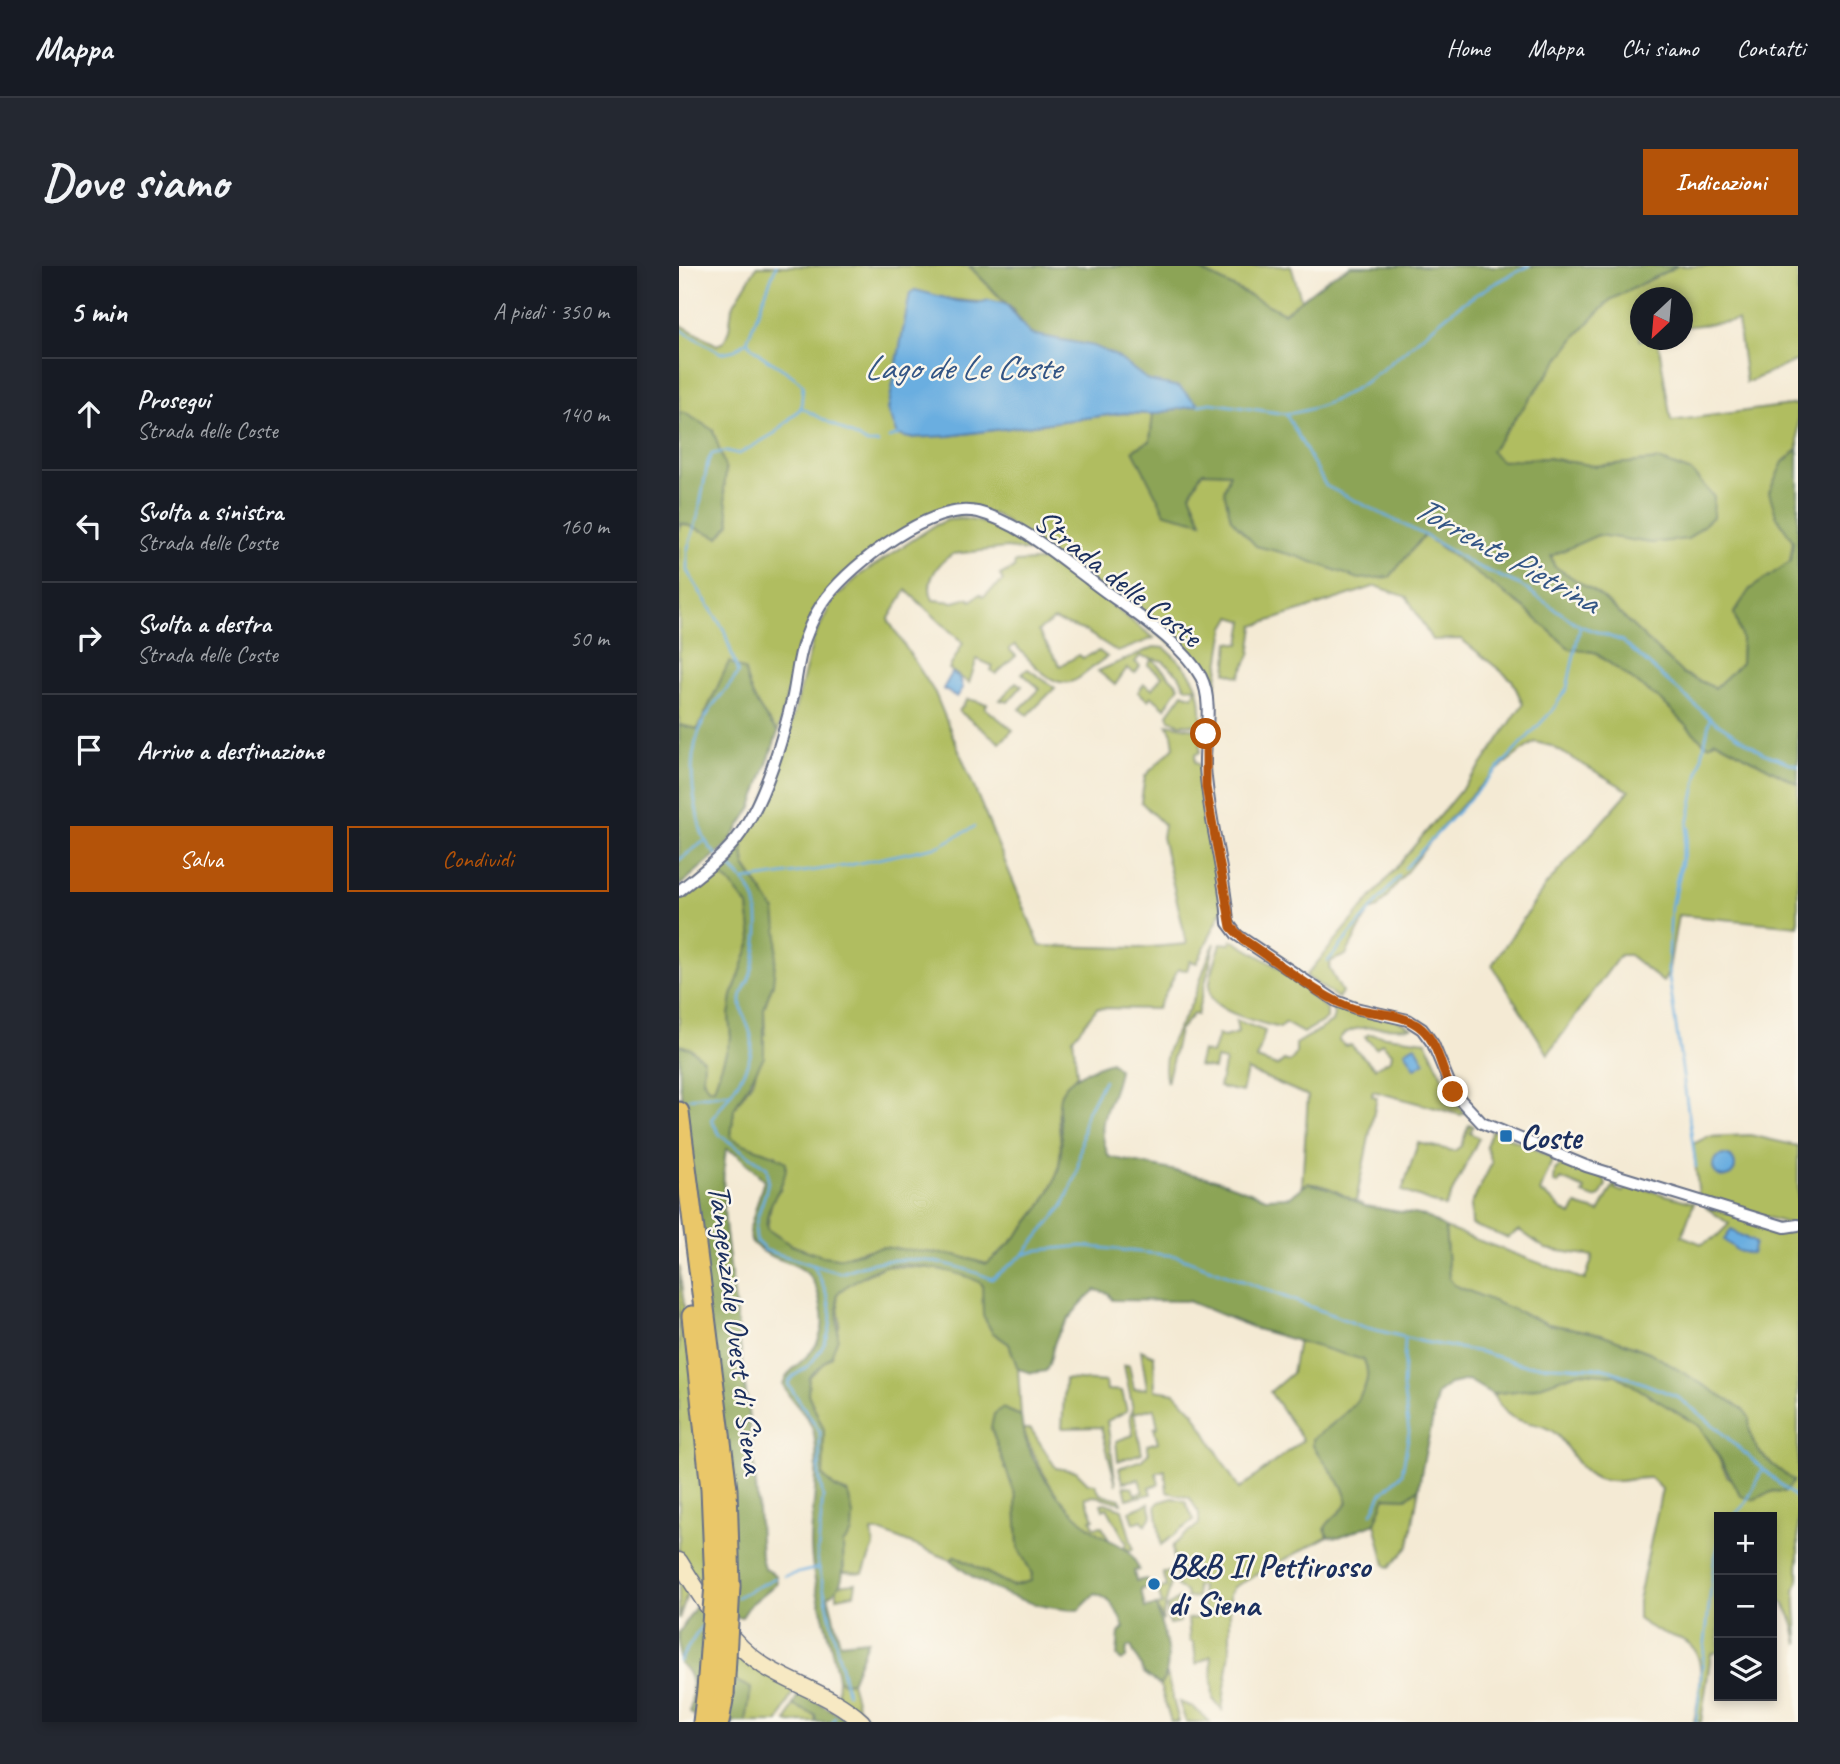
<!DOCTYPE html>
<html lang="it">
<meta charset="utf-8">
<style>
:root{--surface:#171b24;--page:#242831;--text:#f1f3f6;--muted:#9ea1a6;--line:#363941;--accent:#b45309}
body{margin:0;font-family:Caveat,sans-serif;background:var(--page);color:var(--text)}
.controls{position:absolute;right:21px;bottom:21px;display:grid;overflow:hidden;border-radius:0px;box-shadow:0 4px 10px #0003}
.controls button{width:63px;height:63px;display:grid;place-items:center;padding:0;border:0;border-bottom:2px solid var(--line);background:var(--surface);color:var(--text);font:35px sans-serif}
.compass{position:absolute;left:951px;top:21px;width:63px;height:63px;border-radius:50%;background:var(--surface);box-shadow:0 4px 10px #0003;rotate:206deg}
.stop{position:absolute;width:21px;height:21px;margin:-16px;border:5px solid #b45309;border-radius:50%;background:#fff}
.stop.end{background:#b45309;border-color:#fff;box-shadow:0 2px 7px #0008}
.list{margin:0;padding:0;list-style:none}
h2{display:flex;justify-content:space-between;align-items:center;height:91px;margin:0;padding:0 28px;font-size:30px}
h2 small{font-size:23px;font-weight:400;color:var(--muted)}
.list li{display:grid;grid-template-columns:46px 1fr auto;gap:21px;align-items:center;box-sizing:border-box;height:112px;padding:0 28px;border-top:2px solid var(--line)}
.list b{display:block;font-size:26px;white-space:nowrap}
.list p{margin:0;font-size:23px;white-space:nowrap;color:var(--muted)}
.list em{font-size:23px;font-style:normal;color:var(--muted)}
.actions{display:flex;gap:14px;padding:21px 28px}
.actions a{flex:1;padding:16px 0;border:2px solid var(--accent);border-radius:0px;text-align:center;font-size:24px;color:var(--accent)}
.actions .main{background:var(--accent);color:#fff}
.icon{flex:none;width:38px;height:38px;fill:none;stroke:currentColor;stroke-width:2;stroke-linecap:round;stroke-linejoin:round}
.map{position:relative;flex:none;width:1119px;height:1456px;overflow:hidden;border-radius:0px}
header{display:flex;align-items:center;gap:42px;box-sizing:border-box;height:98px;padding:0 35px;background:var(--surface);border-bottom:2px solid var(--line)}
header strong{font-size:33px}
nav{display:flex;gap:38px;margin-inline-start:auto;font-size:24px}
.intro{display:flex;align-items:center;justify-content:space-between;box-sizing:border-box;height:168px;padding:0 42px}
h1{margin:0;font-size:49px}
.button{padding:18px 32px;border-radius:0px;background:var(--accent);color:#fff;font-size:24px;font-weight:700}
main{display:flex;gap:42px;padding:0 42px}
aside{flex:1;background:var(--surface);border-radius:0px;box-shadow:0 4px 10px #0003}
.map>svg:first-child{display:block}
.green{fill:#b0bd60;stroke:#66765f;stroke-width:2}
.forest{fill:#8ca456;stroke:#546a5a;stroke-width:2}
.water{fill:#6baee0;stroke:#436e9f;stroke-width:2}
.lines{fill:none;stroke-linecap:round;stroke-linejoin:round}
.stream{stroke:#6baee0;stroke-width:2.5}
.street-casing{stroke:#677087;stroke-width:14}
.secondary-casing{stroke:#677087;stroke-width:19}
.highway-casing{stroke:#677087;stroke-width:23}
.street{stroke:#fff;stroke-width:10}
.secondary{stroke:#f7e9c3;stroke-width:16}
.highway{stroke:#eac769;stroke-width:19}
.highway-bridge-casing{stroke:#677087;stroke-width:23;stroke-linecap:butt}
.highway-bridge{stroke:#eac769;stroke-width:19}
.route{stroke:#b45309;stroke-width:9}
.poi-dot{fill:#1f6fb2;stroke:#fbf7ec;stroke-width:2.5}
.labels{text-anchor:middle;stroke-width:5;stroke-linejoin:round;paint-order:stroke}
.street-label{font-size:33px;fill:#1b2f5e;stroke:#fbf7ec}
.poi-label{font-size:33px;font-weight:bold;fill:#1b2f5e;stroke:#fbf7ec;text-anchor:start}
.water-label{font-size:35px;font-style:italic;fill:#335585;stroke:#fbf7ec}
</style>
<header>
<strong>Mappa</strong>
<nav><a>Home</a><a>Mappa</a><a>Chi siamo</a><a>Contatti</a></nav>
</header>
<div class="intro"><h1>Dove siamo</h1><a class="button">Indicazioni</a></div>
<main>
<aside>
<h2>5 min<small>A piedi · 350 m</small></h2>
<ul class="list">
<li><svg class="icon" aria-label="ahead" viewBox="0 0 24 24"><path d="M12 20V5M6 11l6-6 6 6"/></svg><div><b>Prosegui</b><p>Strada delle Coste</p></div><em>140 m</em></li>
<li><svg class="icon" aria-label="left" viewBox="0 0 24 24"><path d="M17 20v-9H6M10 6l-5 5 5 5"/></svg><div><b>Svolta a sinistra</b><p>Strada delle Coste</p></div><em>160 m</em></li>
<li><svg class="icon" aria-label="right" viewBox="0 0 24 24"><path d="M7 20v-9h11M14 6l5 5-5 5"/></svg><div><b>Svolta a destra</b><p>Strada delle Coste</p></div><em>50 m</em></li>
<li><svg class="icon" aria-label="arrive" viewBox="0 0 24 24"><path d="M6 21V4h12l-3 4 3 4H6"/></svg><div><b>Arrivo a destinazione</b></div></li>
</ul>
<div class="actions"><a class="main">Salva</a><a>Condividi</a></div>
</aside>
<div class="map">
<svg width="1119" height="1456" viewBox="0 0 1119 1456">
<rect width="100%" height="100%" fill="#fbf7ec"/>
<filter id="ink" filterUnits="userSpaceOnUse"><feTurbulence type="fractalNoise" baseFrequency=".0143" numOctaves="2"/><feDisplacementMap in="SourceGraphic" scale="14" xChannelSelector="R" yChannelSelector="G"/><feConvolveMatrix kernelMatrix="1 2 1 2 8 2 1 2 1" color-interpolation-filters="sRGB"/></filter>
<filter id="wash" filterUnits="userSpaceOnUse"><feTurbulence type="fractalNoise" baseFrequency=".00686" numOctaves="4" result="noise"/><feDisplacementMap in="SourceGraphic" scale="28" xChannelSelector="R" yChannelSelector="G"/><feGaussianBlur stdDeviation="1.57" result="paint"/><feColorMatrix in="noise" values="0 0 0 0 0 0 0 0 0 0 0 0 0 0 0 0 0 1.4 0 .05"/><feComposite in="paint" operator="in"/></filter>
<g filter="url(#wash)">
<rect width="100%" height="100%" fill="#f4ead4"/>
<g class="green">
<path d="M78,0H290L327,38C296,35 267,36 236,24L270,170L445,147L474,148L471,175L455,184L523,255L511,228L523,205L551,207L577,280L711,310L745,269L845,342L891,383L915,386L983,435L1025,477L1030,479L1036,474L1119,518V660L999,649L989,708L984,716L950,689H941L869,788L813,699L867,619L950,525L872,480L856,476C791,517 746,583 699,642L690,645L667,689L652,695L650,702L663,726L659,732L627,710L801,501L844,438L833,414L782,373L753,374L728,331L697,320L575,360L571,389L560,411L547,406L550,376L561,378L565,355L552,351L546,361L537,420L532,425L517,397L316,248L247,251L149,325L116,398L99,466C83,448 70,429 66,405L32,439L19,463L0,459V262L3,257L40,271L51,257L45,223L47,204L4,146L0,148V58L38,79L45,76L50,64L53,41Z"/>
<polygon points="513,0 612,0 623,36 605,47"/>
<polygon points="998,0 1119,0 1119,94 1067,117 1059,55 1004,61 1003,32 961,32 961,74 979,74 992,155 1119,138 1119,183 1104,196 1098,249 1114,275 1111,296 1072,323 1055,347 1063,373 1062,398 1036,422 1003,407 923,331 875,300 872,289 919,269 942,272 1035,231 1013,206 980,194 916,200 868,192 822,195 812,185 899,68 931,34"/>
<path d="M285,253C317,257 339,269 364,288L328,282L274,288C258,297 245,316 254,334L275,336L289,332L292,335L301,328L304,331L324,315L321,309L335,302L336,296L374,294L475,372L439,386L406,365L375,354L359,365L381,400L400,389L404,392L420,385L428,391C418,397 410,405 400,412C375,429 352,394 336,379L330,383L337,390L317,408L312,404L314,400L298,393L290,417L270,403L284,377L227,324L209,354L256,427L361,680L460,682L508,678L483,571L485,559L462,536L466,510L495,481L493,468L488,458L522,464L521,486L516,489V496L520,499L521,520L544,642L518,697L511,695L508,704L499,703L478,743L418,742L394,772L398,808C364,849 388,856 380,899C374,934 335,976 308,998C270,987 229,984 189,984C178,984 168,992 157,992C132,992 108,977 88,963L93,933L102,922L97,889L63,879L52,871L55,843L75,813L86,767L85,742L94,717L96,645L66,599L63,576L81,545L110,467L134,374L154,334L181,309L255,260L269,254Z"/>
<path d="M475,381L486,382C515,408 524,419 522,459L500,458L491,454L489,448L504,427L514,431L517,422L506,421L500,409L484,395L461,390L456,396L461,400L456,407L448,402L436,419L419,405Z"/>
<polygon points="473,393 500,420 486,442 472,430 469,434 459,426 465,418 473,423 483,410 469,399"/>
<polygon points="349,403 376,422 349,449 341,443 361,423 343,407"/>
<polygon points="337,416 343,420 329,436 321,434"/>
<polygon points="289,433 308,438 306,442 334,464 321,477 280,445"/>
<polygon points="32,604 50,616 69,640 73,673 53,730 50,750 52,772 35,822 29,823 11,782 0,779 0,629"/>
<path d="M553,674L624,716L628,727L648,743V753L624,767L606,757L601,762C583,757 541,748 532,731C526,718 539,690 542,677L551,678Z"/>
<path d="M536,677L518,749L514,748L500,765L488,817C479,783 502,763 514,734C522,715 526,696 536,677Z"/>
<path d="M651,735L719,754L732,761C713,764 670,754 660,774L666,780L672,779L696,802L712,793L713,787L703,777L697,782L686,771L690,768L747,775L771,828L785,847L782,849L694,825L693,830L698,831L677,936C662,928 640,913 623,919L629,830L568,804L563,826L540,821L546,795L537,793L535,803L519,800L523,785L533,788L539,769L545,771L559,767L557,754L586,765L578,793L598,800L605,794L611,796L617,788V778L653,756L655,749Z"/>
<polygon points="790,858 794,860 791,867 800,872 766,941 723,925 739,877 775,885 782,880"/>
<path d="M813,864L874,892L861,926C878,934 875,941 892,949L897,939L920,946L938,913L940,914L936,923L944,926L951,919L1015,937L1003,970L1023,978L1037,971L1050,958L1026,941L1119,964V1314L1116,1324L1119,1378C1116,1361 1111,1336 1093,1330V1251H1040V1385L1032,1388L1022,1456H1015C1019,1433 1032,1386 1004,1374C986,1367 974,1365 959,1353V1335L983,1223L972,1212C952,1211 938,1219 919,1213C900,1207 891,1183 879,1170C865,1155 844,1160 830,1149C823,1144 818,1134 813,1128L852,1123L901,1106L937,1109L1020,1160L1035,1182L1048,1210L1074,1234L1094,1225L1105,1226L1114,1215C1089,1194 1069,1186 1070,1151L970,1086L922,1068L869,1058L775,1019L770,1012L766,962L906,1014L914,990L867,983L840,964L829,972L793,959L792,939L813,897L807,880Z"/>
<polygon points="1071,869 1119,880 1119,957 1114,959 1020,931 1014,878 1028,871"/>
<polygon points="886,896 925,911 927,919 921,930 915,932 904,928 906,923 882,913 879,918 875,917 876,904"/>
<polygon points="0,1000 23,1182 30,1330 0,1288"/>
<path d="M206,1000C238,1002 277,999 304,1019L305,1049L313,1066L330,1078L339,1103L342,1150L323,1142L312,1162L337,1231L339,1281L353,1308L352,1315L334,1320L276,1290L272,1294L203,1266H193L195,1280L184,1307L165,1306L164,1278L173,1267V1249L169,1227L156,1222L144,1210L145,1164L129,1128L130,1111L152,1090L161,1057L158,1028L165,1020Z"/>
<path d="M619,1074L685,1094C701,1127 656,1156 634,1173V1180L663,1220L669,1236C663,1247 652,1251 646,1262L649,1270L555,1321L551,1328V1385L543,1444L534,1433L532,1390L517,1398L515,1377L511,1375L509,1353L526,1351L522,1320H517L518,1331L508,1332L507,1326L498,1321C499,1307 492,1289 494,1279L520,1258V1248L511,1232L488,1226L486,1204L477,1207L480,1218L470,1221L472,1228L448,1233L445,1220L453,1221L456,1229L464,1226L460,1213L444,1216L440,1202L463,1194L470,1186L468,1179L479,1176L475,1162L479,1161L475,1142L455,1147L463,1187L439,1195L437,1175L454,1169L451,1149L454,1144L445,1099H450L455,1123L468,1122L462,1084L475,1090L476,1124L496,1127L515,1147L560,1223L624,1174L591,1126L613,1107Z"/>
<polygon points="386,1113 427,1116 428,1124 443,1125 448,1145 428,1155 437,1219 422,1161 383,1162"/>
<path d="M343,1163H352L377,1202L397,1205L409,1217L416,1218L421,1228L441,1233L442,1237L417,1230L406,1231L415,1253L412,1254L415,1261L423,1260L430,1274C380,1249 366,1211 343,1163Z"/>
<polygon points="740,1222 730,1280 710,1302 706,1299 696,1257 706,1231 727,1232"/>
<polygon points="494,1232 506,1235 515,1254 482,1279 477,1240 480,1236"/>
<polygon points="426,1237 443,1243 454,1282 452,1285 444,1281 448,1278 428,1242 424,1244 422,1238"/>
<polygon points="470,1237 473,1249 466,1259 463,1254 455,1257 451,1245"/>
<path d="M491,1306C494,1323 484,1337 484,1355L477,1340L483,1339L479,1323L487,1321L484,1307Z"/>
<polygon points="0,1307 10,1323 0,1353"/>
<polygon points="177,1317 175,1328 158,1331 158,1319"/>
<polygon points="499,1333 501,1356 490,1358 488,1341"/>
<polygon points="55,1381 115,1423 100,1456 67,1456 72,1423 51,1412"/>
<polygon points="488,1409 500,1456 492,1456 481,1419"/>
<polygon points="159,1413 164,1417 172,1416 179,1441 192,1456 158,1432"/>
<polygon points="500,1436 514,1441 531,1456 507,1456"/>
<polygon points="114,1439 136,1449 137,1456 108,1456"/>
</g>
<g class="forest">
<polygon points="290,0 513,0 605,47 653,10 672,0 998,0 931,34 899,68 812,185 822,195 868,192 916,200 980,194 1013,206 1035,231 1034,251 1009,273 972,277 919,269 872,290 875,300 923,331 1003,407 1036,422 1062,397 1063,373 1055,347 1071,323 1111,296 1114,275 1097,249 1090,226 1104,196 1119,183 1119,518 1036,474 1030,479 1025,477 983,435 915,386 891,383 845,342 745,269 711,311 680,313 617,290 577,280 552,253 545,225 551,207 523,206 511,228 523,256 486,247 454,184 471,175 474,148 519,139 500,121 470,115 437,90 414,80 351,68 334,44"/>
<polygon points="4,146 34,164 47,204 45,223 51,257 40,271 3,257 0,262 0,148"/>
<path d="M50,396L66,405C70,429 83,448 99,466L73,541L49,578L0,620V459L19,463Z"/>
<path d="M63,576L66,600L96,645L99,671L94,717L85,742V791L55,843L52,871C69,883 90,884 107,896C109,922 84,936 88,963L112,979L144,990L160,992L203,981L276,989L308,998C335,976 373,935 380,900C392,844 351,821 432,796L440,804C434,841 413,851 430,891L536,913L587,932L611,931L629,917L652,923L686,940L746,950L766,962L770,1012L775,1019L869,1058L922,1068L970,1086L1064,1143L1070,1151C1069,1186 1089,1194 1114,1215L1106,1226L1094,1225L1074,1234L1062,1230L1035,1182L1020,1160L937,1109L901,1106L852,1123L813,1128L789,1114L771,1118L758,1128C754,1160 744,1189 740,1222L727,1232L706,1231L696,1257L660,1271L649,1270L646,1262C652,1251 663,1247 669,1236L663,1220L634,1180V1173C656,1156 701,1127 685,1094L577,1063L509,1035L433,1034L429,1027L416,1024C406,1032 381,1061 377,1073C372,1084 374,1091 367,1105L353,1107L339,1103L330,1078L313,1066L304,1049L303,1018C287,1006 226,995 206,1000C196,1002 164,1021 158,1028L159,1072L152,1090L130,1111L129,1128L145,1164L144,1210L156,1222L169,1227L174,1249L173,1267L164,1278C164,1301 168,1319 149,1330L161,1377L189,1374L172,1416L164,1417L159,1413C151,1368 134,1326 132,1281C131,1248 144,1194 133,1162C128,1145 109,1135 104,1118C109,1101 130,1094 138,1077C144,1064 145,1055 142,1041C133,984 99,1006 72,975L70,965L85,914L58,888L47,883C39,938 51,992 57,1047C67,1128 78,1209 82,1291L85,1302L97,1309L98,1317L71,1339L63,1351H56L21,976L1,818L0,779L11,782L25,794L24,814L29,822H35L52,772L50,750L53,730L73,673L69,640L50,616L32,604Z"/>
<path d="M323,1142L342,1150C345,1193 383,1242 417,1266C438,1281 450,1277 460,1304L455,1305L457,1315L468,1313L470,1321L462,1324L466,1342L477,1340C483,1364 498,1397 481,1419L465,1407L452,1380L448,1381L447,1392L442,1395L438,1390L440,1367L445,1362C439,1346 433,1332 416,1328L400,1344C357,1344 303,1323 272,1294L276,1290L333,1320L352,1315L353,1308L339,1281L337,1231L312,1162L315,1148Z"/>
<path d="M17,1340L25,1345L20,1452L11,1447C13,1427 18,1410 0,1397V1367Z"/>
<polygon points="51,1412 72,1422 67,1456 45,1456"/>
<polygon points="123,1427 164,1451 164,1456 137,1456 136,1449 114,1439 119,1428"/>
</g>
<g class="water">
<polygon points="236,24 278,35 300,37 310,34 327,38 351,68 414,80 437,90 470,115 500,121 520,139 474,148 445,147 270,170 230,172 219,169 209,144 231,27"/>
<polygon points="273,407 281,412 284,422 278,431 264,423"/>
<polygon points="736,779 746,796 736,802 726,785"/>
<circle cx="1045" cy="900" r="11"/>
<polygon points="1052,964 1076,977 1073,988 1059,985 1045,974"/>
</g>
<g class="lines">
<g class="stream">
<polyline points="0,63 42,87 56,84 68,75"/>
<polyline points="520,139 532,137 607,148 647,220 745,269 795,299 841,319 901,360 943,375 1031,452 1084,487 1119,500"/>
<polyline points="123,142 188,177 199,177"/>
<path d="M607,148C676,140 720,87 772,46C796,27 823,13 850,0"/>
<polyline points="210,172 219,169"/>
<path d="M38,589C22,574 21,561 17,541C10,505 11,473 33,441C41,429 52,420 59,407L45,364L8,305V285L19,250L29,195L33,188L48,185L60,188L96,167L122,142L124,119C108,101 82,95 68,75L97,0"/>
<path d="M43,593C74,621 83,634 78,676C76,689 75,702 70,713C68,718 64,723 63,728C58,744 71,758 73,774C75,800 47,834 32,854L42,870L88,902C94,928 70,951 78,976L86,984L134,999C156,1038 161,1066 129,1100C122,1107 112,1108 109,1118L141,1166L140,1210L144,1231L138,1293L168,1427"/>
<polyline points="0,594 24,576"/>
<polyline points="726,602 873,445 888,422 901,361"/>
<polyline points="66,614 166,600 260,580 295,561"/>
<polyline points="995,637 1010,562"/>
<polyline points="649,695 720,610"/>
<polyline points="10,832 51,827"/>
<polyline points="1017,901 989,704 992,640 1031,452"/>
<polyline points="345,988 384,940 398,908 406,850 425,814"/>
<path d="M134,999L162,1007C213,985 263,992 313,1013L344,989L360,984L404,980L498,990L685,1061L745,1076L802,1086L846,1099L925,1102L997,1130L1026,1152L1119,1234"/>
<polyline points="693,1247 702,1228 723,1208 730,1166 724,1121 726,1073"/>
<polyline points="1054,1251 1067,1237 1083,1204"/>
<polyline points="106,1310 140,1302"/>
<polyline points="58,1331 96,1312"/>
<polyline points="0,1395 23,1360"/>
<polyline points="153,1456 156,1451"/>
<polyline points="1017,1456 1035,1296 1040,1276"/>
</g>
</g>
</g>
<g filter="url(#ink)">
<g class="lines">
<defs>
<path id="street" d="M0,625C24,605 52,586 67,559C88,525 105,469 114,430C118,411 119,391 126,373C131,359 138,343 148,331C174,297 254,235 299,246C341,257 377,289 411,314C445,341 501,373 522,411C535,436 525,473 526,500C529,553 546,604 549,657L558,669L657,735L676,742L729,754L743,763L754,778L774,826L803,857L907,900L1106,961L1119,959"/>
<path id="secondary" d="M0,1295C23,1332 48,1376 85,1400C117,1420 154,1429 183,1456"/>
<g id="highway">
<polyline points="0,846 48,1223 51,1320"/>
<polyline points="13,1050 32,1223 36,1318"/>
<polyline points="24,1456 28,1424"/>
<polyline points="40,1456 45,1428"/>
</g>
</defs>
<use href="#street" class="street-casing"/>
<use href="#secondary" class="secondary-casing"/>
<use href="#highway" class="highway-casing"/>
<use href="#street" class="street"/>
<use href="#secondary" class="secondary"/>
<use href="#highway" class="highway"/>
<defs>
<g id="highway-bridge">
<polyline points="28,1424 36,1318"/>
<polyline points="45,1428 51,1320"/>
</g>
</defs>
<use href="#highway-bridge" class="highway-bridge-casing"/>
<use href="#highway-bridge" class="highway-bridge"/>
</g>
</g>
<g class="lines" filter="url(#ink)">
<path class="route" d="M527,468V521L552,661L565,674C595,693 644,734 676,743C697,748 726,747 743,763C761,779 762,807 774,826"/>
</g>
<g class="poi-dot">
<rect x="820" y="863" width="14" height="14" rx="3.5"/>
<circle cx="475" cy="1318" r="7"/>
</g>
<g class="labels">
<g class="street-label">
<text transform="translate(440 311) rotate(38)" y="12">Strada delle Coste</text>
<text transform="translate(59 1063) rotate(83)" y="12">Tangenziale Ovest di Siena</text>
</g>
<g class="poi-label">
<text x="841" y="882">Coste</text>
<text x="489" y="1311">B&amp;B Il Pettirosso<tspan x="489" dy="38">di Siena</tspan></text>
</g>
<g class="water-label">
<text x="283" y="113">Lago de Le Coste</text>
<text transform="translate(828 288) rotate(29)" y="12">Torrente Pietrina</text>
</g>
</g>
</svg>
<div class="controls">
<button>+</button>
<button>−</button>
<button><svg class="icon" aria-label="layers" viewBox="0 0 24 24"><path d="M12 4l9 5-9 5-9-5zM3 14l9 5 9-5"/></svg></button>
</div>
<svg class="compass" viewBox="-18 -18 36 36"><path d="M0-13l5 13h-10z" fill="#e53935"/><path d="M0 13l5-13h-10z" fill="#9ea1a6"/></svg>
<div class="stop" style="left:527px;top:468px"></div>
<div class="stop end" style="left:774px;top:826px"></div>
</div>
</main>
